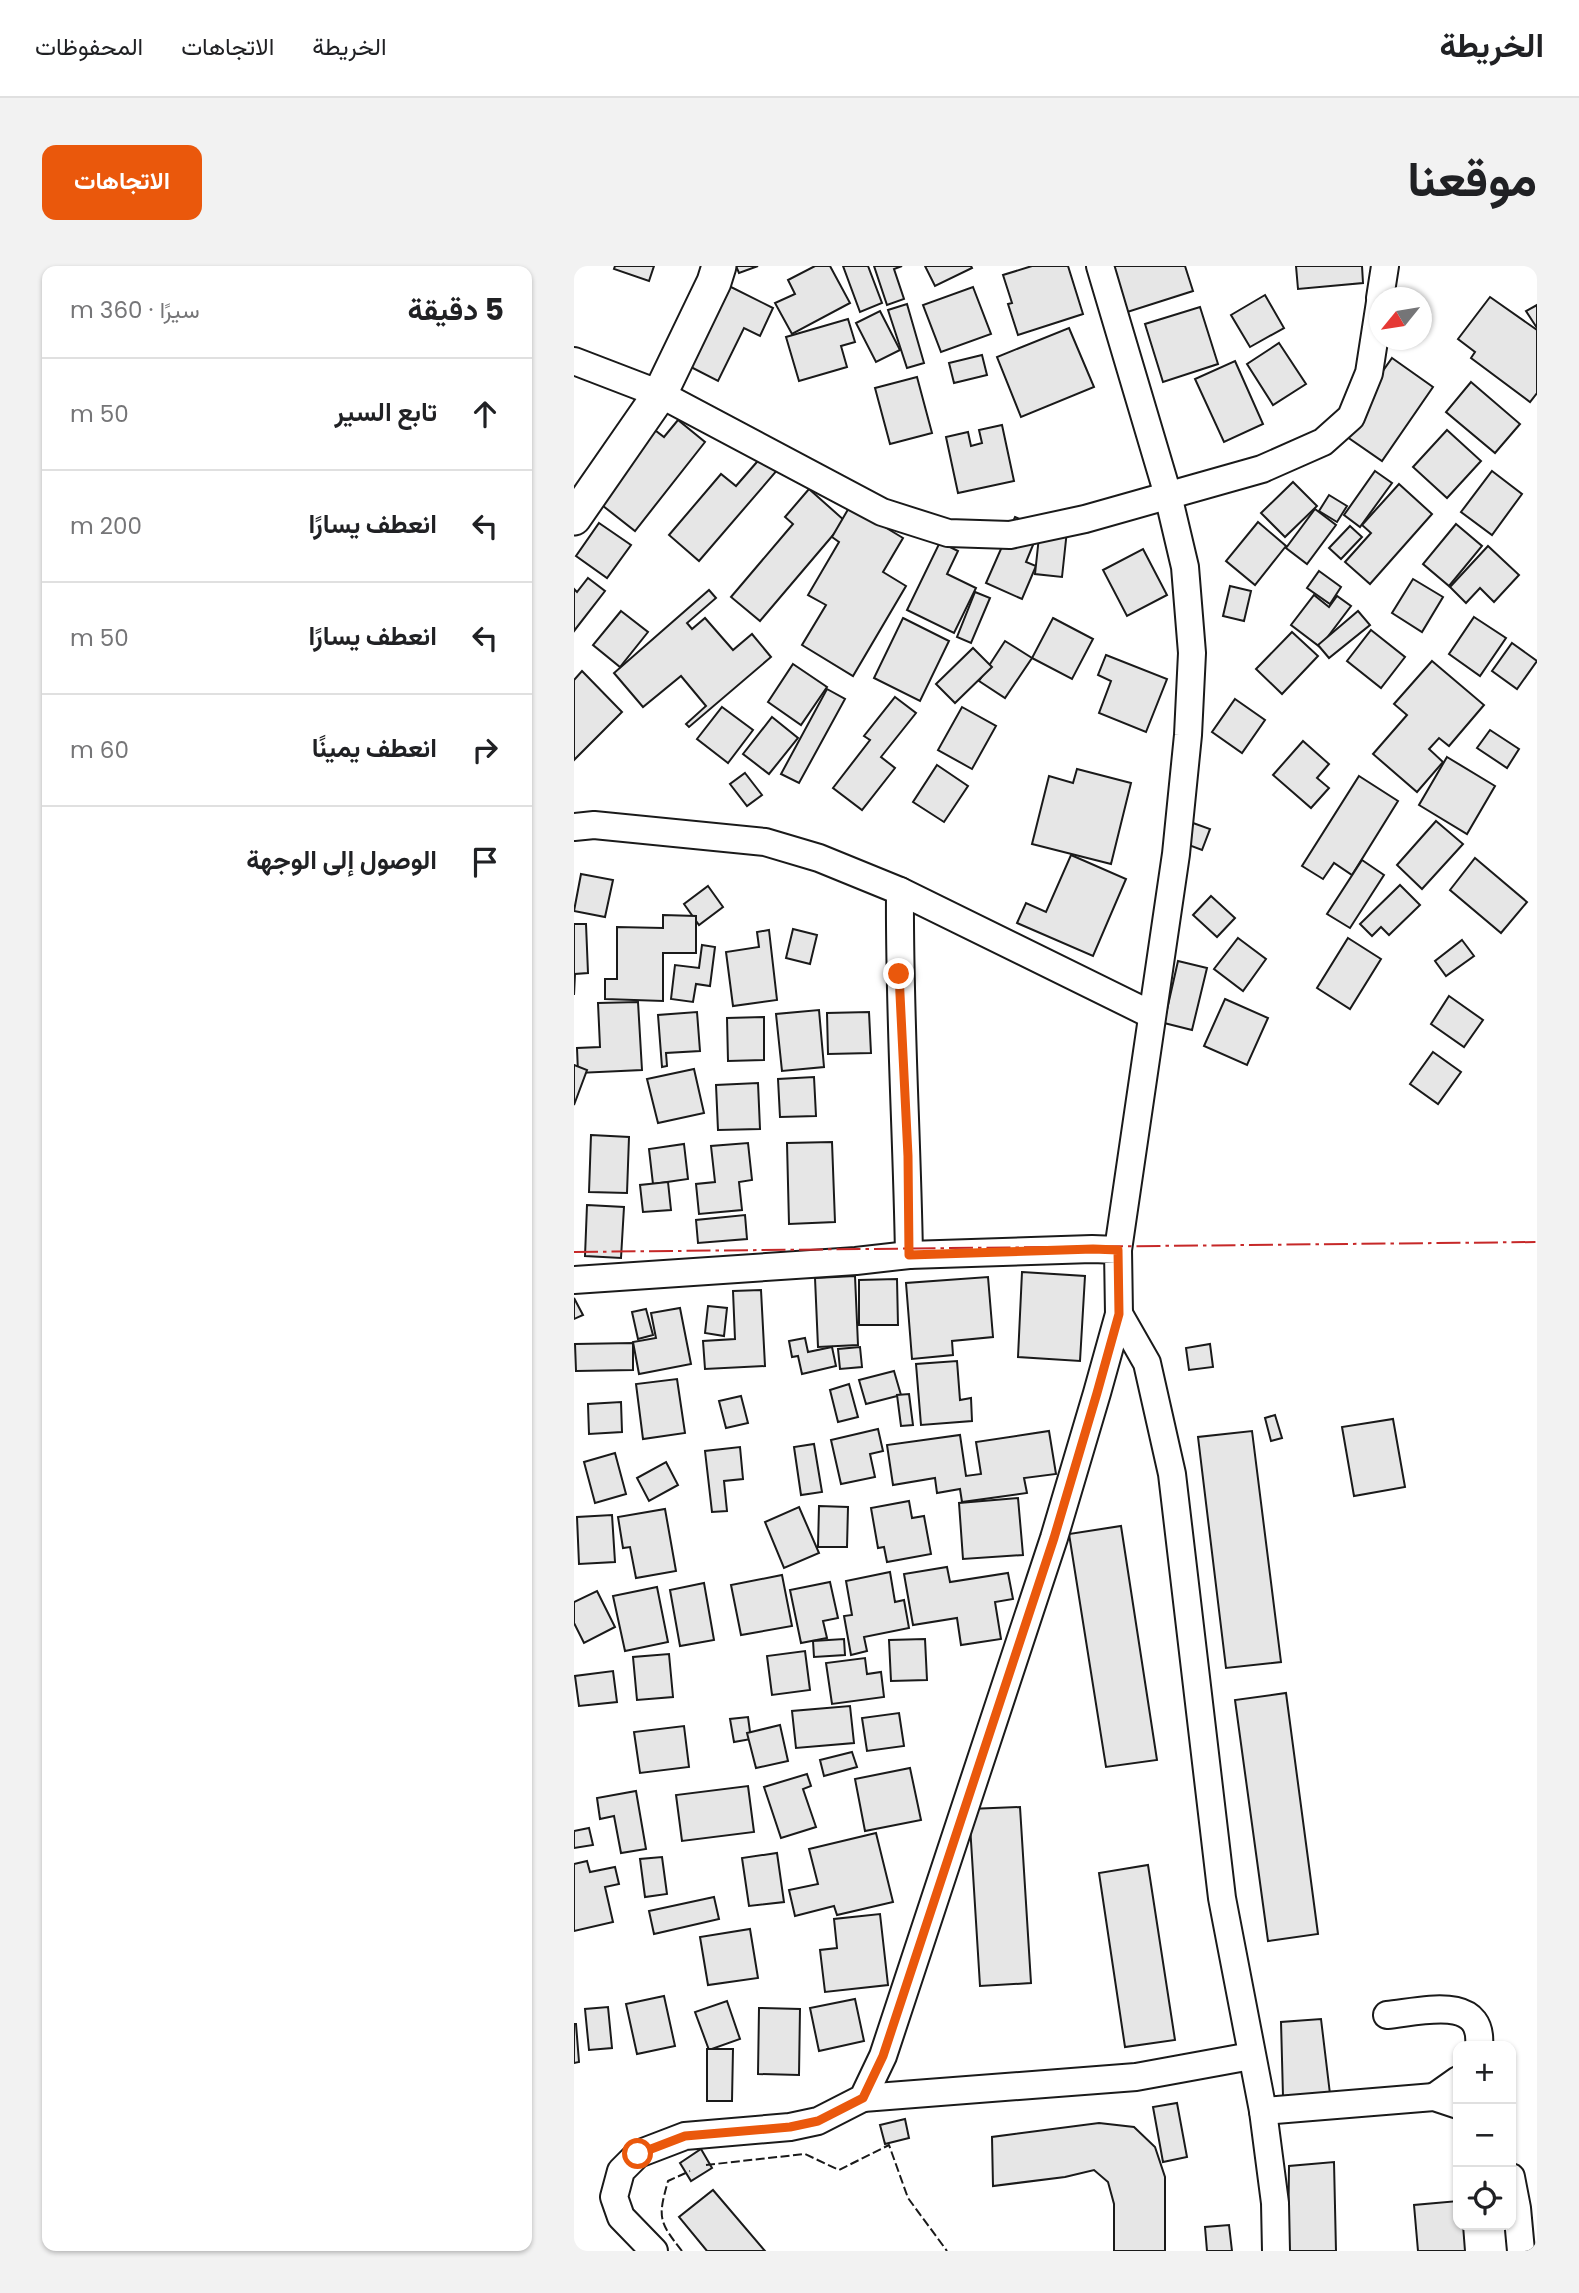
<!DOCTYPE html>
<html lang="ar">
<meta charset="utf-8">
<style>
:root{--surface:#fff;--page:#f2f2f2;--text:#202124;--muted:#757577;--line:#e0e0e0;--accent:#ea580c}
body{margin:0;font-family:Poppins,Vazirmatn,sans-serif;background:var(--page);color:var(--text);direction:rtl}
.controls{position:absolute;right:21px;bottom:21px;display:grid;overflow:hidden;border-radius:14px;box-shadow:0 2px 5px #0004}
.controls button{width:63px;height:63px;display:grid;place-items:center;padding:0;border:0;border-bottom:2px solid var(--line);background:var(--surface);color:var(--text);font:35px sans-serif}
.compass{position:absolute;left:795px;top:21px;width:63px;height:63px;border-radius:50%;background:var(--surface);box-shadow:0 2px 5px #0004;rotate:240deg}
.stop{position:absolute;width:21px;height:21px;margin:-16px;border:5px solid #ea580c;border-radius:50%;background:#fff}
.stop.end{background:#ea580c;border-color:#fff;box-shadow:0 2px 7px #0008}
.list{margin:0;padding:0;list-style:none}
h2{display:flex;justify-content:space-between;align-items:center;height:91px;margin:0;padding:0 28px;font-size:30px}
h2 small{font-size:23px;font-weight:400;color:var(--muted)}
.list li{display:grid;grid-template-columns:46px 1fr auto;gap:21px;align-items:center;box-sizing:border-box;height:112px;padding:0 28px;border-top:2px solid var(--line)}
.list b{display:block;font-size:26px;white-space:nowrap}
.list em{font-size:23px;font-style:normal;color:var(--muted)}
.icon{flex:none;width:38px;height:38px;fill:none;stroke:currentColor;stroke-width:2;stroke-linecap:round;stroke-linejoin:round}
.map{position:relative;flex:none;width:963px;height:1985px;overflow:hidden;direction:ltr;border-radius:14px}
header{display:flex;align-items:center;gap:42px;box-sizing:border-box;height:98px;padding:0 35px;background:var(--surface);border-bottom:2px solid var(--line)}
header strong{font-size:33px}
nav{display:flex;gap:38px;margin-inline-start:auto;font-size:24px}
.intro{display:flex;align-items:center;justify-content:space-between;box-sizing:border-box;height:168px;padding:0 42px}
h1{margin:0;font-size:49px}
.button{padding:18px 32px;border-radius:14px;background:var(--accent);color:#fff;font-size:24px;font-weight:700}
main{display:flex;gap:42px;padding:0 42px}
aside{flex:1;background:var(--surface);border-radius:14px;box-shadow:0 2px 5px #0004}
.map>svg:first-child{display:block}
.building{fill:#e6e6e6;stroke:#1a1a1a;stroke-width:2}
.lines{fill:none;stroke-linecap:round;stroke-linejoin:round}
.minor-casing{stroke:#1a1a1a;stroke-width:30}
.tertiary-casing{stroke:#1a1a1a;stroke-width:37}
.minor{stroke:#fff;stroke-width:26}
.tertiary{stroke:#fff;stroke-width:33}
.fence{stroke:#1a1a1a;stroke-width:2;stroke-dasharray:9 3.5;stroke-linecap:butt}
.power{stroke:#c62828;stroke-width:2;stroke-dasharray:24 5 3.5 5;stroke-linecap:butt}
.route{stroke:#ea580c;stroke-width:9}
</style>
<header>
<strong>الخريطة</strong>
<nav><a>الخريطة</a><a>الاتجاهات</a><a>المحفوظات</a></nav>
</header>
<div class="intro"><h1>موقعنا</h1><a class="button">الاتجاهات</a></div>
<main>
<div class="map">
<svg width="963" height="1985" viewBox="0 0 963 1985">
<rect width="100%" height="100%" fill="#fff"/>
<g class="building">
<polygon points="41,0 80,0 75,15 40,3"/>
<polygon points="162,0 184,0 165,7"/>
<polygon points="241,0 256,0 276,37 218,68 201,37 221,28 214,14"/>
<polygon points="269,0 294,0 308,37 286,46"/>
<polygon points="300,0 328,0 320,3 330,33 313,39"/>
<polygon points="351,0 397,0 398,2 361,20"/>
<polygon points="458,0 494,0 509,48 444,69 434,38 438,37 429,9"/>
<polygon points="532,0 611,0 619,25 547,48"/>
<polygon points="722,0 788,0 789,17 724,23"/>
<polygon points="151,18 199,42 186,70 170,62 144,115 111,98"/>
<polygon points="399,21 417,68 367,86 349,39"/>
<polygon points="691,29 710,62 676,81 657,49"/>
<polygon points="916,31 963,64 963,127 956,136 897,92 901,86 884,73"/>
<polygon points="333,38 350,97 333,102 314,44"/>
<polygon points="963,39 963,62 952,45"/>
<polygon points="626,41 644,98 589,116 571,58"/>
<polygon points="306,45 326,84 302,96 282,57"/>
<polygon points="274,53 281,76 267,80 273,101 225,115 212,71"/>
<polygon points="495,62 520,121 447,151 423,91"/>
<polygon points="705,77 732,118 699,139 673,98"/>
<polygon points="408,89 413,109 380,117 375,97"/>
<polygon points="818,92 859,121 808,195 766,166"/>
<polygon points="661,95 689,158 650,176 621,113"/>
<polygon points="343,111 358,167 316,178 301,122"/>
<polygon points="897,116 946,158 921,187 872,146"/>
<polygon points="104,154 131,176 61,265 24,236 69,155 90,171"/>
<polygon points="428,159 440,215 384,227 372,171 394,166 397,180 408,177 405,164"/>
<polygon points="873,164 907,195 873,232 839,201"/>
<polygon points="189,189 205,202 125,295 95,269 147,208 162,220"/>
<polygon points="801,205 818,217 786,261 770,249"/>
<polygon points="918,205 948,228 918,269 887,246"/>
<polygon points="719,216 743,240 711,271 687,247"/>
<polygon points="825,218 858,248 796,318 771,296 797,267 788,259"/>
<polygon points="235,223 271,255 186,355 157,331 219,258 211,251"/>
<polygon points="755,229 773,240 763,256 745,245"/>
<polygon points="276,240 329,272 309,306 332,320 279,410 228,379 252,339 234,329 265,276 258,271"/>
<polygon points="741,243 762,259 733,298 712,282"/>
<polygon points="441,251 466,262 452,296 462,300 448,333 412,317"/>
<polygon points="467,252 494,255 488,311 461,308"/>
<polygon points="684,256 712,280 681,319 652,295"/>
<polygon points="25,257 57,279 33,312 2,290"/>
<polygon points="882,258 908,280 875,320 849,298"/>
<polygon points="776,260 788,271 767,293 755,282"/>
<polygon points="366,276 384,285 373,308 402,322 380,367 333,344"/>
<polygon points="914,280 945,309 920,336 906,322 892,337 876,321"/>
<polygon points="569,283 593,329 553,350 529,304"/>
<polygon points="745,305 767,321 756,338 733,322"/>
<polygon points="14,312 31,325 0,365 0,323 3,326"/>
<polygon points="839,313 869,331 848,366 818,347"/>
<polygon points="656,320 677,325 670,355 649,350"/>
<polygon points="135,324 142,332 113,357 118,363 131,352 159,384 178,368 197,391 115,461 112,458 132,440 107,410 69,441 40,407"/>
<polygon points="401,326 416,332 397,377 383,371"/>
<polygon points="740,329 755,341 763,330 777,340 746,381 717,359"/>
<polygon points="47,345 74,366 46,401 19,379"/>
<polygon points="784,345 796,359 755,392 744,379"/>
<polygon points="900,351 932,372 906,410 875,388"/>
<polygon points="329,352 375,375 346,435 300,412"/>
<polygon points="479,352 519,373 498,413 458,392"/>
<polygon points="797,364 831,391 807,422 773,395"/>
<polygon points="718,366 744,390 708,428 682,403"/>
<polygon points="431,375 458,392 431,432 405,415"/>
<polygon points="938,377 963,395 943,423 918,405"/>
<polygon points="399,382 418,401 381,437 362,418"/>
<polygon points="532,389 593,413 572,466 525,447 537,415 524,409"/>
<polygon points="858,395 910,439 875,480 865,472 855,483 869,496 843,526 799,488 833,449 820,438"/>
<polygon points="219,398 253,421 227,459 194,436"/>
<polygon points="8,405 48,446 0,494 0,414"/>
<polygon points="253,423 271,433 225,517 207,508"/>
<polygon points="321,431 342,447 307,491 321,502 288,544 259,522 296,474 290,470"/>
<polygon points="661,433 691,454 668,487 638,466"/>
<polygon points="148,441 179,464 154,497 123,473"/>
<polygon points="388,441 422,460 398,503 364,484"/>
<polygon points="198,451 224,472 195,508 169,488"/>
<polygon points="916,464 945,483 933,502 903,482"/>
<polygon points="729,475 755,498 743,512 755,522 737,542 699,509"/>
<polygon points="873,491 921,520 893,568 845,539"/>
<polygon points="363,499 394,520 370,556 339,536"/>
<polygon points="503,503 557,517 537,598 458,578 475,510 499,517"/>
<polygon points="171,507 188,529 173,540 156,518"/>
<polygon points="785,510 824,535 778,609 760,597 749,613 728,600"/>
<polygon points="862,555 889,578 848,623 823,599"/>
<polygon points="619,557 636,563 628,584 612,578"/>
<polygon points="497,589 552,613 519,690 443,657 452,637 472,646"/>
<polygon points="901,592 953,636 927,667 876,624"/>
<polygon points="788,594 810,609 776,662 753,648"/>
<polygon points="7,608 39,614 31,651 0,645"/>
<polygon points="826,619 846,639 815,669 807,661 798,670 786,658"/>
<polygon points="134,620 149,641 125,659 110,638"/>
<polygon points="637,630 661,652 643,671 619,649"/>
<polygon points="89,649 122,650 122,687 89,687 89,735 31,733 31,713 43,713 43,661 89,662"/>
<polygon points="0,658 12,658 14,707 1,708 0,729"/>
<polygon points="219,663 243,669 236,698 212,692"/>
<polygon points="195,664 203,734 159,740 152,686 185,681 183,666"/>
<polygon points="664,672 692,693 669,725 640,703"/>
<polygon points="774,672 807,693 776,743 743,722"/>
<polygon points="888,674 900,690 872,710 861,695"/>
<polygon points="128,679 141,681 136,720 122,718 119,736 97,733 101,699 125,702"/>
<polygon points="604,695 633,702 618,764 590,757"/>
<polygon points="875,730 909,754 890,781 857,758"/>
<polygon points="651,733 694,752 673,799 630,780"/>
<polygon points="64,736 68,804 4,807 3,782 26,781 24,737"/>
<polygon points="245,744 250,801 208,805 202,748"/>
<polygon points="123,746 126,785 92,787 93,800 88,801 84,749"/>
<polygon points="295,746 297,787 254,788 253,747"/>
<polygon points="190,751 190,794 154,795 153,752"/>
<polygon points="859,786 887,806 864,838 836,818"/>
<polygon points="0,799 13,804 0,839"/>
<polygon points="120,803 130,847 84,857 73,813"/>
<polygon points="240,811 242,850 206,851 204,813"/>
<polygon points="184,817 186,863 144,864 142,819"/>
<polygon points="17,869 55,871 53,927 15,926"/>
<polygon points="258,876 261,956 215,958 213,877"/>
<polygon points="174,877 178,914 165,916 168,944 125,948 122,918 141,916 137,880"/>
<polygon points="110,878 114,913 79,918 75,883"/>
<polygon points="94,916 97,944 69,946 66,919"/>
<polygon points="13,939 50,941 47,992 11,990"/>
<polygon points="171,949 173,973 124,977 122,954"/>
<polygon points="448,1006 511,1010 506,1095 444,1091"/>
<polygon points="281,1010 284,1079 244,1081 241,1012"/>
<polygon points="414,1011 419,1071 378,1075 379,1089 338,1093 332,1017"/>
<polygon points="323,1013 324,1059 285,1059 285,1014"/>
<polygon points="187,1024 191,1100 131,1103 129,1075 161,1073 159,1025"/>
<polygon points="0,1032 9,1049 0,1053"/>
<polygon points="134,1040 153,1042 150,1070 131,1067"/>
<polygon points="106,1042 117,1098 65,1108 59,1076 82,1072 77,1047"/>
<polygon points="72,1043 79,1069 64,1073 58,1046"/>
<polygon points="231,1072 234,1086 258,1081 262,1100 228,1108 224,1090 218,1091 215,1075"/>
<polygon points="59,1077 59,1104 2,1105 1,1078"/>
<polygon points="636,1078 639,1101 615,1104 612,1082"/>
<polygon points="286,1081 288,1101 266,1103 264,1083"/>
<polygon points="383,1095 386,1134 397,1132 398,1155 347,1159 342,1098"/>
<polygon points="320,1105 327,1129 292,1138 285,1114"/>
<polygon points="103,1113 111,1167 69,1173 62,1118"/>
<polygon points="275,1118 284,1151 264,1156 256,1124"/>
<polygon points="335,1128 339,1159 327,1160 323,1129"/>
<polygon points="167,1130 174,1157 152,1162 145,1135"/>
<polygon points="47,1136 48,1166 15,1168 14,1138"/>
<polygon points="701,1149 708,1172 697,1175 691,1152"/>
<polygon points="819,1153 831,1221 780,1230 768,1161"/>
<polygon points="304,1163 309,1185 296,1188 301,1211 267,1218 257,1174"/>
<polygon points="475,1165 482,1208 450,1212 453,1227 388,1236 386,1223 363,1227 361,1212 319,1219 313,1179 386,1169 392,1210 407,1208 402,1176"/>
<polygon points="678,1165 707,1396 652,1402 624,1171"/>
<polygon points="240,1178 248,1226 227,1229 220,1181"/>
<polygon points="166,1181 169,1213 150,1215 153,1245 138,1246 131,1185"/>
<polygon points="41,1187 52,1228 21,1237 10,1196"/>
<polygon points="92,1196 104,1219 75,1235 63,1212"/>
<polygon points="444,1232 449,1289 389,1293 385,1237"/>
<polygon points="335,1235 338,1252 350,1250 357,1288 313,1296 310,1281 304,1282 297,1242"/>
<polygon points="245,1240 274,1241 273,1281 244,1281"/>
<polygon points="225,1241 245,1287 210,1302 191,1256"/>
<polygon points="91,1243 102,1305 62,1312 56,1281 49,1282 44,1251"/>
<polygon points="38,1249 41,1296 5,1298 3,1251"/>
<polygon points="547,1260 583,1494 532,1501 495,1268"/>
<polygon points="373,1301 376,1316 434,1307 439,1333 421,1336 427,1373 387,1379 383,1352 339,1359 330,1308"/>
<polygon points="316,1306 321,1336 330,1334 335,1362 290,1371 293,1385 277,1389 270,1350 278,1349 272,1315"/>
<polygon points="208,1309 218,1360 167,1369 157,1319"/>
<polygon points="256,1316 264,1352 249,1355 253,1372 227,1377 216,1324"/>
<polygon points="130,1317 140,1374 106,1380 96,1324"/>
<polygon points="83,1321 94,1376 51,1385 39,1330"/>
<polygon points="23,1325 41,1361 10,1377 0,1357 0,1336"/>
<polygon points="270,1373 271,1389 240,1391 239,1375"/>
<polygon points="351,1373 353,1414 317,1415 315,1374"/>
<polygon points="231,1385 236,1424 198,1429 193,1390"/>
<polygon points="95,1388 99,1431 63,1434 59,1391"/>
<polygon points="291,1392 293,1408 307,1406 310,1431 258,1438 252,1397"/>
<polygon points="39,1405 43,1436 5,1440 1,1410"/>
<polygon points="712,1427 744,1668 694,1675 661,1434"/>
<polygon points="276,1440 280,1477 222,1482 218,1445"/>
<polygon points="325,1447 330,1480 293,1485 288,1452"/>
<polygon points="174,1451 177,1473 160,1476 156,1453"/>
<polygon points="206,1459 214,1495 182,1502 173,1467"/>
<polygon points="110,1460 115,1501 66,1507 60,1466"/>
<polygon points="278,1486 283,1501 250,1510 246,1494"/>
<polygon points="336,1502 347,1554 291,1565 281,1513"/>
<polygon points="233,1508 237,1520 229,1523 242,1561 207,1572 190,1521"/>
<polygon points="174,1520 180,1566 108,1575 102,1529"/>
<polygon points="62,1525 72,1583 47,1587 40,1550 26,1553 23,1532"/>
<polygon points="446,1541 457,1717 406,1720 395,1543"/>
<polygon points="15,1562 19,1579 0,1582 0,1565"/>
<polygon points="302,1567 319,1636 263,1649 260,1640 221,1650 215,1624 244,1618 235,1583"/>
<polygon points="203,1587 210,1636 175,1640 168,1592"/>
<polygon points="88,1591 93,1628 71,1631 66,1593"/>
<polygon points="13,1595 16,1606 41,1601 45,1618 31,1621 39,1656 0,1665 0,1598"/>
<polygon points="574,1599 601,1774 551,1781 525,1607"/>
<polygon points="140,1631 145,1653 80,1668 75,1645"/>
<polygon points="306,1648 314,1719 251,1726 246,1684 263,1682 260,1653"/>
<polygon points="176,1663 184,1712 134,1719 126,1671"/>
<polygon points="90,1730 101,1780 63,1788 52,1738"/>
<polygon points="281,1733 290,1775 245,1785 236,1742"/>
<polygon points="153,1735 166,1773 135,1784 121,1746"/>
<polygon points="34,1741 38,1782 15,1784 11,1743"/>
<polygon points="185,1742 226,1743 225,1809 184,1808"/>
<polygon points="747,1753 756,1828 709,1830 707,1756"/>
<polygon points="0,1758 2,1758 5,1796 0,1797"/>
<polygon points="133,1783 159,1783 158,1835 133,1835"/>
<polygon points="603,1837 613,1891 589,1896 579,1841"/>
<polygon points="331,1853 335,1872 311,1878 306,1859"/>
<polygon points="525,1857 560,1861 581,1881 591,1911 591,1985 540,1985 540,1938 534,1916 520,1904 491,1911 419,1920 418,1871"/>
<polygon points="127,1883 138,1902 117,1915 106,1897"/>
<polygon points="760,1896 762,1985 714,1985 715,1900"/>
<polygon points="139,1924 191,1985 133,1985 105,1951"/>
<polygon points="884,1935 884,1959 889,1959 891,1985 844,1985 840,1939"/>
<polygon points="655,1959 658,1985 633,1985 631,1961"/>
</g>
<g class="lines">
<defs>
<g id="minor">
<polyline points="526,0 594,229 611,301 618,387 614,469 602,588 544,984"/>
<polyline points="806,32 811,0"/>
<polyline points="0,95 86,128 308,246 374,267 436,269 511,253 688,203 749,176 777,151 795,107 806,36"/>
<path d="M0,561L20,559L191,576L245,592L326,625C325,747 333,868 335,989"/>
<polyline points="326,625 578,749"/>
<polyline points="0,1014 282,995 335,989 518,983 544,984 545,1048 523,1127 480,1272 309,1790 289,1832 244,1855 216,1861 111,1870 64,1888 47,1905 40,1931 47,1951 80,1985"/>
<polyline points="545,1048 573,1097 598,1208 648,1632 689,1845 701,1937 702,1985"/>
<path d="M813,1749C845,1746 910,1727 905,1780"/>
<polyline points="860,1831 884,1814"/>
<polyline points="289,1832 562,1811 677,1790"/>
<polyline points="689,1845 860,1831 884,1839"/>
<polyline points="937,1911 943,1942 947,1985"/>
</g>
<polyline id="tertiary" points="0,252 86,128 140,16 145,0"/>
</defs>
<use href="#minor" class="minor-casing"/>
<use href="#tertiary" class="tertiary-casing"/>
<use href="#minor" class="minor"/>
<use href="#tertiary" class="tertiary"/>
<g class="fence">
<polyline points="132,1899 231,1888 265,1904 315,1879 334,1932 373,1985"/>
<path d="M108,1985C84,1955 84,1951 94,1915L116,1905"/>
</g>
<polyline class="power" points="0,986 963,976"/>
</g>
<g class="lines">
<polyline class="route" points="64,1888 111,1870 216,1861 244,1855 289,1832 309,1790 480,1272 523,1127 545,1048 544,984 519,983 335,989 334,890 325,708"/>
</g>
</svg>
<div class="controls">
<button>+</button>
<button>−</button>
<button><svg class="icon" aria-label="locate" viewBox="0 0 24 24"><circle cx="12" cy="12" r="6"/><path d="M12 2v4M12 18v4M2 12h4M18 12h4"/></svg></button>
</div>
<svg class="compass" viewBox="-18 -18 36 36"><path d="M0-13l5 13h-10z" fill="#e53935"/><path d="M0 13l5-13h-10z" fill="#757577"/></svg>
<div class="stop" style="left:64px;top:1888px"></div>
<div class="stop end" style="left:325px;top:708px"></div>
</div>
<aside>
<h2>5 دقيقة<small>سيرًا · 360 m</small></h2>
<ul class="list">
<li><svg class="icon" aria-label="ahead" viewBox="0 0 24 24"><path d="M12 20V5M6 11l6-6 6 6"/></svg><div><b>تابع السير</b></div><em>50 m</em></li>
<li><svg class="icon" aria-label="left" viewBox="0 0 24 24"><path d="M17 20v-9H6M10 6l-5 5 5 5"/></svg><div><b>انعطف يسارًا</b></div><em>200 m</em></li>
<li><svg class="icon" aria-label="left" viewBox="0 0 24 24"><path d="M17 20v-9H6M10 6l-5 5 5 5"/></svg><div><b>انعطف يسارًا</b></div><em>50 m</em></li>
<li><svg class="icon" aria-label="right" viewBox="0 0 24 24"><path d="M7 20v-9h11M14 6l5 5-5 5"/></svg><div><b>انعطف يمينًا</b></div><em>60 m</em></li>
<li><svg class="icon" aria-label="arrive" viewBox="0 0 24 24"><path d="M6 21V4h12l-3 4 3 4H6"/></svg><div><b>الوصول إلى الوجهة</b></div></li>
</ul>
</aside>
</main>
